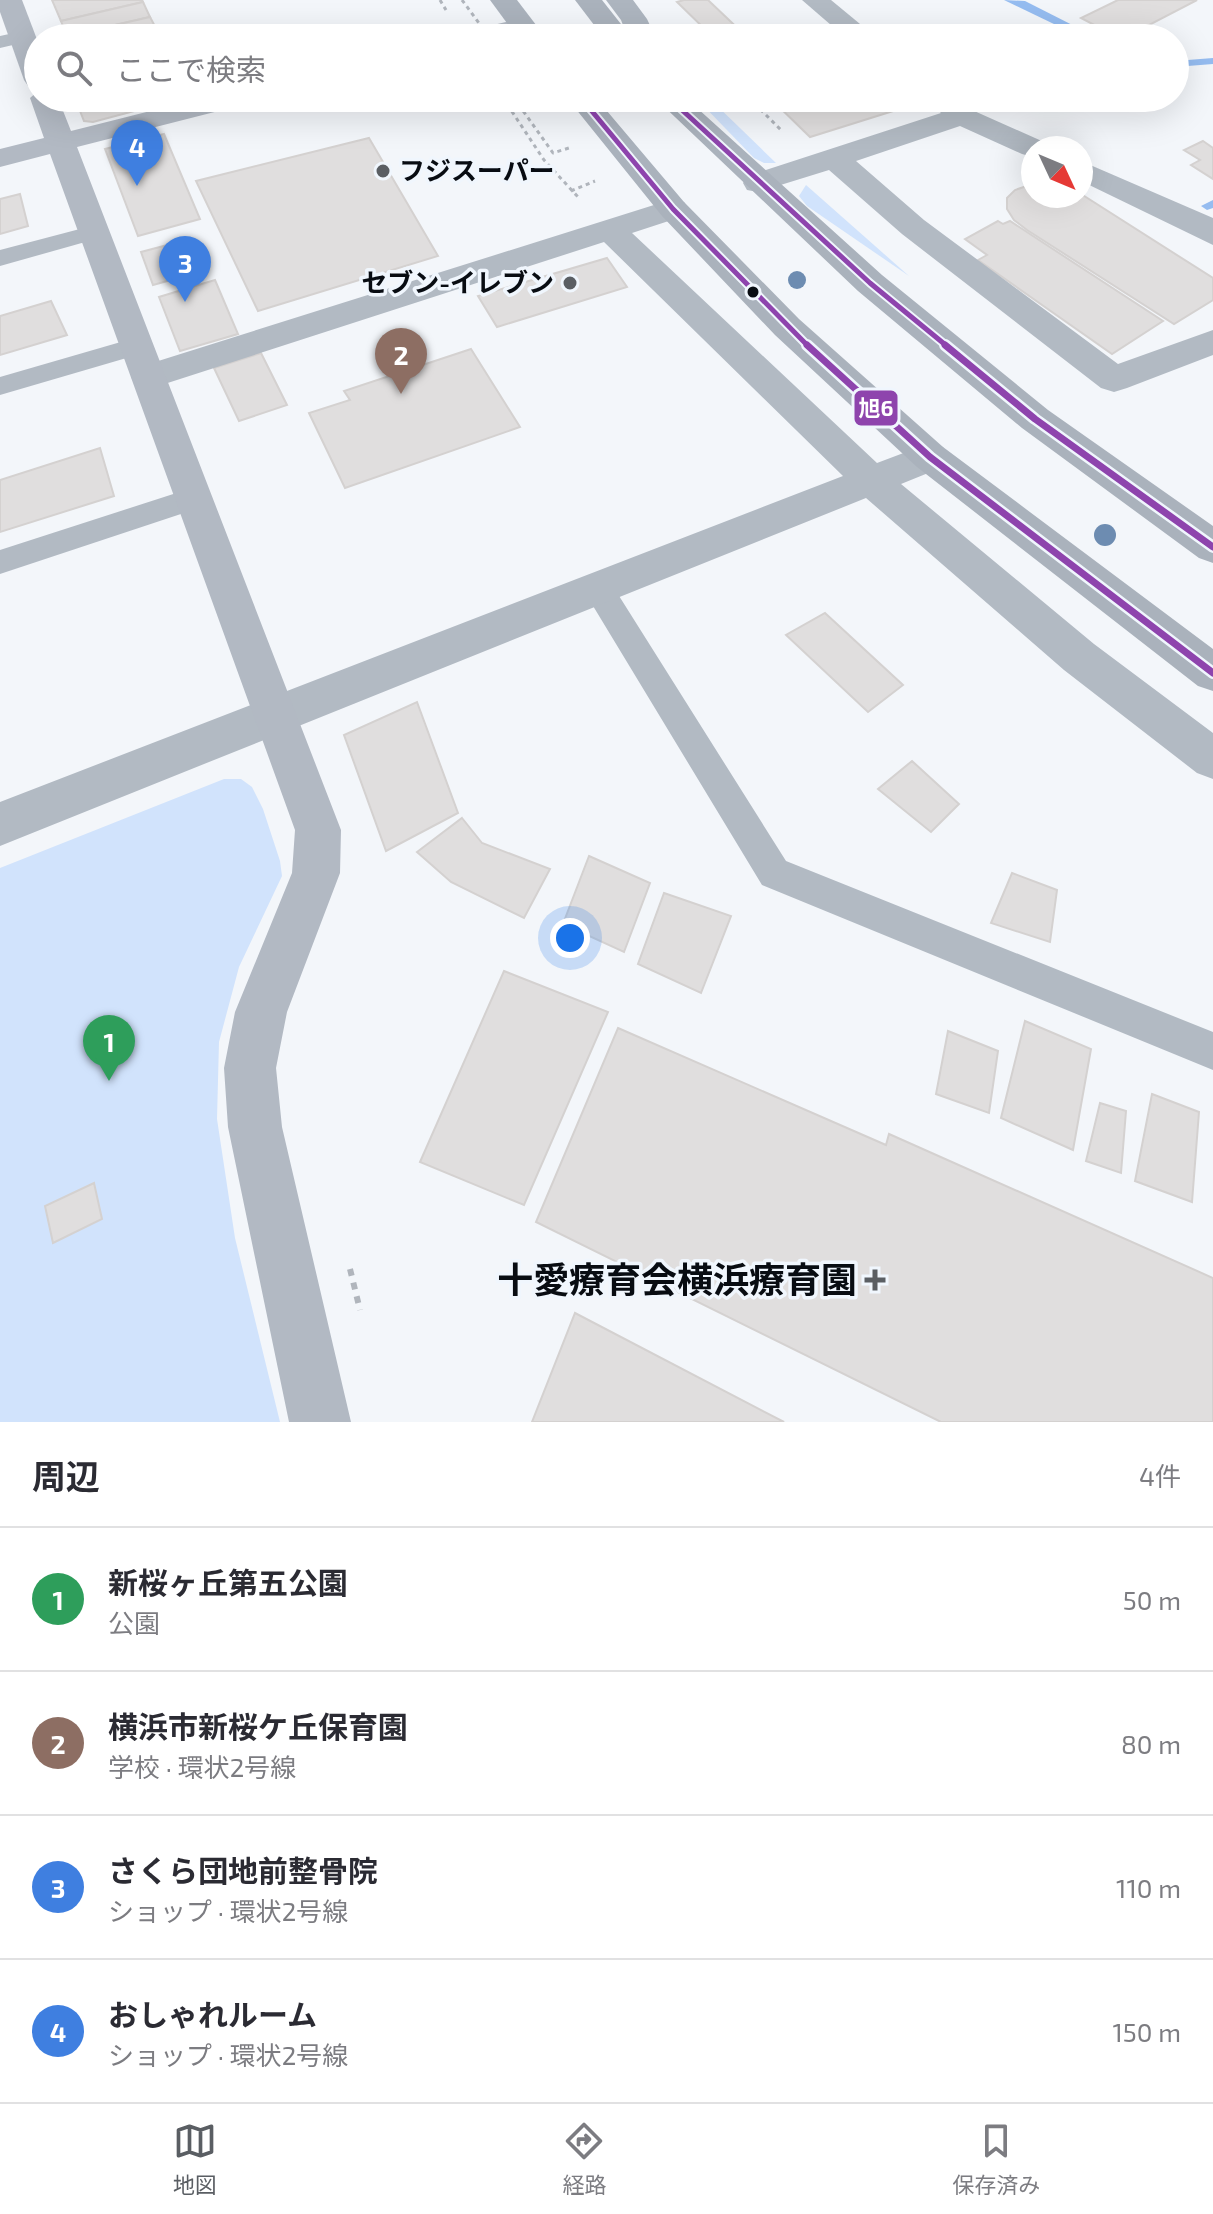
<!DOCTYPE html>
<html lang="ja">
<meta charset="utf-8">
<style>
:root{--surface:#fff;--page:#f7f7f7;--text:#2b2b33;--muted:#7c7c81;--line:#e1e1e2;--accent:#5a5e63}
body{margin:0;font-family:"Exo 2","Noto Sans JP",sans-serif;background:var(--page);color:var(--text)}
.compass{position:absolute;left:1021px;top:136px;width:72px;height:72px;border-radius:50%;background:var(--surface);box-shadow:0 8px 32px #0002;rotate:134deg}
.you{position:absolute;left:570px;top:938px;width:28px;height:28px;margin:-20px;border:6px solid #fff;border-radius:50%;background:#1a73e8;box-shadow:0 0 0 12px #1a73e833}
.badge{display:grid;place-items:center;width:52px;height:52px;border-radius:50%;background:var(--accent);color:#fff;font-size:26px;font-weight:700}
.pin{position:absolute;translate:-50% -66px;filter:drop-shadow(0 2px 4px #0008)}
.pin::after{content:'';position:absolute;top:42px;width:28px;height:24px;background:inherit;clip-path:polygon(0 0,100% 0,50% 100%)}
.list{margin:0;padding:0;list-style:none}
h2{display:flex;justify-content:space-between;align-items:center;height:104px;margin:0;padding:0 32px;font-size:34px}
h2 small{font-size:26px;font-weight:400;color:var(--muted)}
.list li{display:grid;grid-template-columns:52px 1fr auto;gap:24px;align-items:center;box-sizing:border-box;height:144px;padding:0 32px;border-top:2px solid var(--line)}
.list b{display:block;font-size:30px;white-space:nowrap}
.list p{margin:0;font-size:26px;white-space:nowrap;color:var(--muted)}
.list em{font-size:26px;font-style:normal;color:var(--muted)}
.icon{flex:none;width:44px;height:44px;fill:none;stroke:currentColor;stroke-width:2;stroke-linecap:round;stroke-linejoin:round}
.map{position:relative;flex:none;width:1213px;height:1422px;overflow:hidden}
.search{position:absolute;background:var(--surface);box-shadow:0 8px 32px #0002;left:24px;right:24px;top:24px;height:88px;display:flex;align-items:center;gap:20px;box-sizing:border-box;padding:0 28px;border-radius:44px;color:var(--muted);font-size:30px}
.sheet{height:680px;background:var(--surface)}
nav{display:flex;justify-content:space-around;align-items:center;box-sizing:border-box;height:112px;border-top:2px solid var(--line);background:var(--surface);font-size:22px;color:var(--muted)}
nav a{display:grid;justify-items:center;gap:4px}
nav .on{color:var(--accent)}
.map>svg:first-child{display:block}
.green{fill:#d1e3fc}
.lines{fill:none;stroke-linecap:round;stroke-linejoin:round}
.stream{fill:#95bcf0;fill-rule:evenodd}
.building{fill:#e0dede;stroke:#d4d1d0;stroke-width:2}
.path-far1{stroke:#b0b5bc;stroke-width:3;stroke-dasharray:4 4;stroke-linecap:butt}
.path{stroke:#b0b5bc;stroke-width:6;stroke-dasharray:7 7;stroke-linecap:butt}
.lane{fill:#b2bac3;fill-rule:evenodd}
.street{fill:#b2bac3;fill-rule:evenodd}
.secondary{fill:#b2b9c3;fill-rule:evenodd}
.primary{fill:#aab2bc;fill-rule:evenodd}
.highway{fill:#adb5bf;fill-rule:evenodd}
.path-bridge{stroke:#b0b5bc;stroke-width:3;stroke-dasharray:4 4;stroke-linecap:butt}
.bus-1-far1-casing{stroke:#f0f6fd;stroke-width:9}
.bus-1-casing{stroke:#f0f6fd;stroke-width:12}
.bus-1-far1{stroke:#8e44ad;stroke-width:5}
.bus-1{stroke:#8e44ad;stroke-width:7}
.tree{fill:#6d8cb1}
.poi-dot{fill:#5a5e63;stroke:#f0f6fd;stroke-width:3}
.bus-dot{fill:#080c12;stroke:#f0f6fd;stroke-width:3}
.labels{text-anchor:middle;stroke-width:7;stroke-linejoin:round;paint-order:stroke}
.far-poi-label{font-size:26px;font-weight:bold;fill:#080c12;stroke:#f0f6fd;text-anchor:start}
.near-poi-label{font-size:36px;font-weight:bold;fill:#080c12;stroke:#f0f6fd;text-anchor:end}
.line-badge{stroke:#f0f6fd;stroke-width:3}
.badge-label{font-size:22px;text-anchor:middle;font-weight:bold;fill:#fff}
</style>
<div class="map">
<svg width="1213" height="1422" viewBox="0 0 1213 1422">
<rect width="100%" height="100%" fill="#f3f6fa"/>
<g class="green">
<polygon points="696,98 709,98 776,163 764,163 754,158"/>
<polygon points="806,185 909,276 807,206 799,196"/>
<polygon points="224,779 241,779 252,787 263,809 280,861 282,876 239,967 219,1042 217,1119 235,1238 280,1422 0,1422 0,868"/>
</g>
<g class="lines">
<g class="stream">
<polygon points="1004,0 1025,1 1098,38 1083,38"/>
<polygon points="1213,58 1213,64 1175,67 1175,61"/>
<polygon points="1213,200 1213,208 1207,210 1201,206"/>
</g>
</g>
<g class="building">
<polygon points="52,0 142,0 143,2 61,21"/>
<polygon points="684,0 708,0 748,38 714,38 677,2"/>
<polygon points="1118,0 1197,0 1124,38 1119,38 1081,18"/>
<polygon points="143,2 150,17 67,36 61,21"/>
<polygon points="150,17 158,32 131,38 67,36"/>
<polygon points="820,28 832,38 783,38"/>
<polygon points="75,98 128,98 134,111 93,122 84,121"/>
<polygon points="770,98 900,98 909,106 810,137"/>
<polygon points="164,134 200,219 138,236 105,149"/>
<polygon points="369,138 438,256 258,311 196,181"/>
<polygon points="1203,141 1213,148 1213,179 1191,165 1200,160 1184,150"/>
<polygon points="1033,184 1033,196 1081,194 1213,278 1213,300 1174,324 1027,230 1014,220 1007,209 1007,198 1015,190"/>
<polygon points="20,194 28,226 0,234 0,199"/>
<polygon points="998,221 1003,224 1010,221 1163,321 1112,354 978,260 987,255 965,239"/>
<polygon points="190,239 203,271 153,285 141,252"/>
<polygon points="607,258 627,287 497,327 478,296"/>
<polygon points="215,280 238,334 180,351 159,297"/>
<polygon points="51,301 67,335 0,355 0,316"/>
<polygon points="471,349 520,427 345,488 309,413 350,400 344,391"/>
<polygon points="261,353 287,405 239,421 214,368"/>
<polygon points="100,448 114,496 0,532 0,480"/>
<polygon points="825,613 903,685 868,712 786,635"/>
<polygon points="417,702 458,813 386,851 344,735"/>
<polygon points="912,761 959,804 931,832 878,789"/>
<polygon points="462,818 482,843 550,869 524,918 451,882 417,852"/>
<polygon points="589,856 650,883 624,952 563,924"/>
<polygon points="1012,873 1057,890 1050,942 991,923"/>
<polygon points="664,893 731,916 701,993 638,964"/>
<polygon points="504,971 608,1012 524,1205 420,1162"/>
<polygon points="1025,1021 1091,1049 1073,1150 1001,1118"/>
<polygon points="618,1028 886,1145 889,1134 1213,1278 1213,1422 941,1422 536,1222"/>
<polygon points="948,1031 998,1051 989,1113 936,1094"/>
<polygon points="1152,1094 1199,1112 1192,1202 1135,1181"/>
<polygon points="1100,1103 1126,1111 1121,1173 1086,1161"/>
<polygon points="94,1183 102,1219 53,1243 45,1206"/>
<polygon points="575,1313 784,1422 532,1422"/>
</g>
<g class="lines">
<g class="path-far1">
<polyline points="440,0 446,10"/>
<polyline points="1023,28 1038,38"/>
<polyline points="503,98 544,160 578,197"/>
<polyline points="514,98 553,153 569,148"/>
<polyline points="749,98 782,131"/>
<polyline points="571,191 595,181"/>
</g>
<polyline class="path" points="350,1269 360,1310"/>
<g class="lane">
<polygon points="23,31 30,33 33,37 30,41 0,48 0,36"/>
<polygon points="95,225 103,227 107,232 103,237 0,266 0,250"/>
<polygon points="138,337 147,340 151,346 147,352 0,395 0,377"/>
<polygon points="195,487 205,490 209,498 205,506 0,574 0,550"/>
<polygon points="598,576 609,580 786,861 1213,1032 1213,1070 762,885 587,596 583,588 587,580"/>
</g>
<g class="street">
<polygon points="802,0 831,0 877,38 846,38"/>
<polygon points="925,98 957,98 972,110 1044,142 1048,148 1033,148 1033,157 1022,154 960,126 856,161 924,220 1118,364 1213,330 1213,355 1127,388 1114,392 1101,388 902,234 829,170 758,192 747,190 743,183 747,176 941,113"/>
<polygon points="1081,161 1213,218 1213,245 1081,181"/>
<polygon points="673,199 684,202 689,209 684,216 632,233 877,463 930,443 943,447 949,457 943,467 901,484 1094,644 1213,733 1213,779 1197,773 1064,670 866,498 0,846 0,802 843,476 604,242 149,389 136,386 131,377 136,368"/>
</g>
<g class="secondary">
<polygon points="0,0 22,0 38,42 38,88 28,86 24,80 0,12"/>
<polygon points="522,18 531,20 535,26 531,32 506,38 460,38 464,32"/>
<polygon points="38,91 38,98 58,98 71,131 202,98 250,98 246,104 77,147 341,830 340,873 287,1012 276,1068 282,1127 351,1422 289,1422 228,1127 224,1068 235,1012 292,873 295,830 50,154 0,167 0,149 44,138 30,98"/>
</g>
<g class="primary">
<polygon points="490,0 517,0 546,38 518,38"/>
<polygon points="575,0 602,0 632,38 604,38"/>
<polygon points="567,98 596,98 684,202 799,319 943,447 1213,649 1213,691 1198,686 917,467 775,335 662,216"/>
<polygon points="655,98 686,98 882,275 1048,410 1213,526 1213,563 1199,558 1022,428 858,291"/>
</g>
<polygon class="highway" points="606,0 633,0 647,19 656,38 628,38 621,20"/>
<polyline class="path-bridge" points="462,0 490,38"/>
<defs>
<g id="bus-1-far1">
<polyline points="581,98 673,209 809,347"/>
<polyline points="669,98 870,283 948,347"/>
</g>
<g id="bus-1">
<polyline points="807,345 930,457 1213,673"/>
<polyline points="945,345 1035,419 1213,547"/>
</g>
</defs>
<use href="#bus-1-far1" class="bus-1-far1-casing"/>
<use href="#bus-1" class="bus-1-casing"/>
<use href="#bus-1-far1" class="bus-1-far1"/>
<use href="#bus-1" class="bus-1"/>
</g>
<g class="tree">
<circle cx="797" cy="280" r="9"/>
<circle cx="1105" cy="535" r="11"/>
</g>
<g class="poi-dot">
<circle cx="383" cy="171" r="8"/>
<circle cx="570" cy="283" r="8"/>
<path d="M871 1268h8v8h8v8h-8v8h-8v-8h-8v-8h8z"/>
</g>
<circle class="bus-dot" cx="753" cy="292" r="7"/>
<g class="labels">
<g class="far-poi-label">
<text x="399" y="180">フジスーパー</text>
<text x="554" y="292" text-anchor="end">セブン-イレブン</text>
</g>
<g class="near-poi-label">
<text x="857" y="1293">十愛療育会横浜療育園</text>
</g>
</g>
<rect class="line-badge" x="853" y="389" width="46" height="38" rx="8" fill="#8e44ad"/>
<g class="badge-label">
<text x="876" y="416">旭6</text>
</g>
</svg>
<svg class="compass" viewBox="-18 -18 36 36"><path d="M0-13l5 13h-10z" fill="#e53935"/><path d="M0 13l5-13h-10z" fill="#7c7c81"/></svg>
<div class="you"></div>
<div class="pin badge" style="left:109px;top:1081px;background:#2e9e5b">1</div>
<div class="pin badge" style="left:401px;top:394px;background:#8d6e63">2</div>
<div class="pin badge" style="left:185px;top:302px;background:#3f7fe0">3</div>
<div class="pin badge" style="left:137px;top:186px;background:#3f7fe0">4</div>
<div class="search"><svg class="icon" aria-label="search" viewBox="0 0 24 24"><circle cx="10" cy="10" r="6"/><path d="M15 15l6 6"/></svg>ここで検索</div>
</div>
<section class="sheet">
<h2>周辺<small>4件</small></h2>
<ul class="list">
<li><span class="badge" style="background:#2e9e5b">1</span><div><b>新桜ヶ丘第五公園</b><p>公園</p></div><em>50 m</em></li>
<li><span class="badge" style="background:#8d6e63">2</span><div><b>横浜市新桜ケ丘保育園</b><p>学校 · 環状2号線</p></div><em>80 m</em></li>
<li><span class="badge" style="background:#3f7fe0">3</span><div><b>さくら団地前整骨院</b><p>ショップ · 環状2号線</p></div><em>110 m</em></li>
<li><span class="badge" style="background:#3f7fe0">4</span><div><b>おしゃれルーム</b><p>ショップ · 環状2号線</p></div><em>150 m</em></li>
</ul>
</section>
<nav>
<a class="on"><svg class="icon" aria-label="map" viewBox="0 0 24 24"><path d="M3 6l6-2 6 2 6-2v14l-6 2-6-2-6 2zM9 4v14M15 6v14"/></svg>地図</a>
<a><svg class="icon" aria-label="directions" viewBox="0 0 24 24"><path d="M12 3l9 9-9 9-9-9zM9 14v-3h6M13 9l2 2-2 2"/></svg>経路</a>
<a><svg class="icon" aria-label="saved" viewBox="0 0 24 24"><path d="M7 4h10v16l-5-4-5 4z"/></svg>保存済み</a>
</nav>
